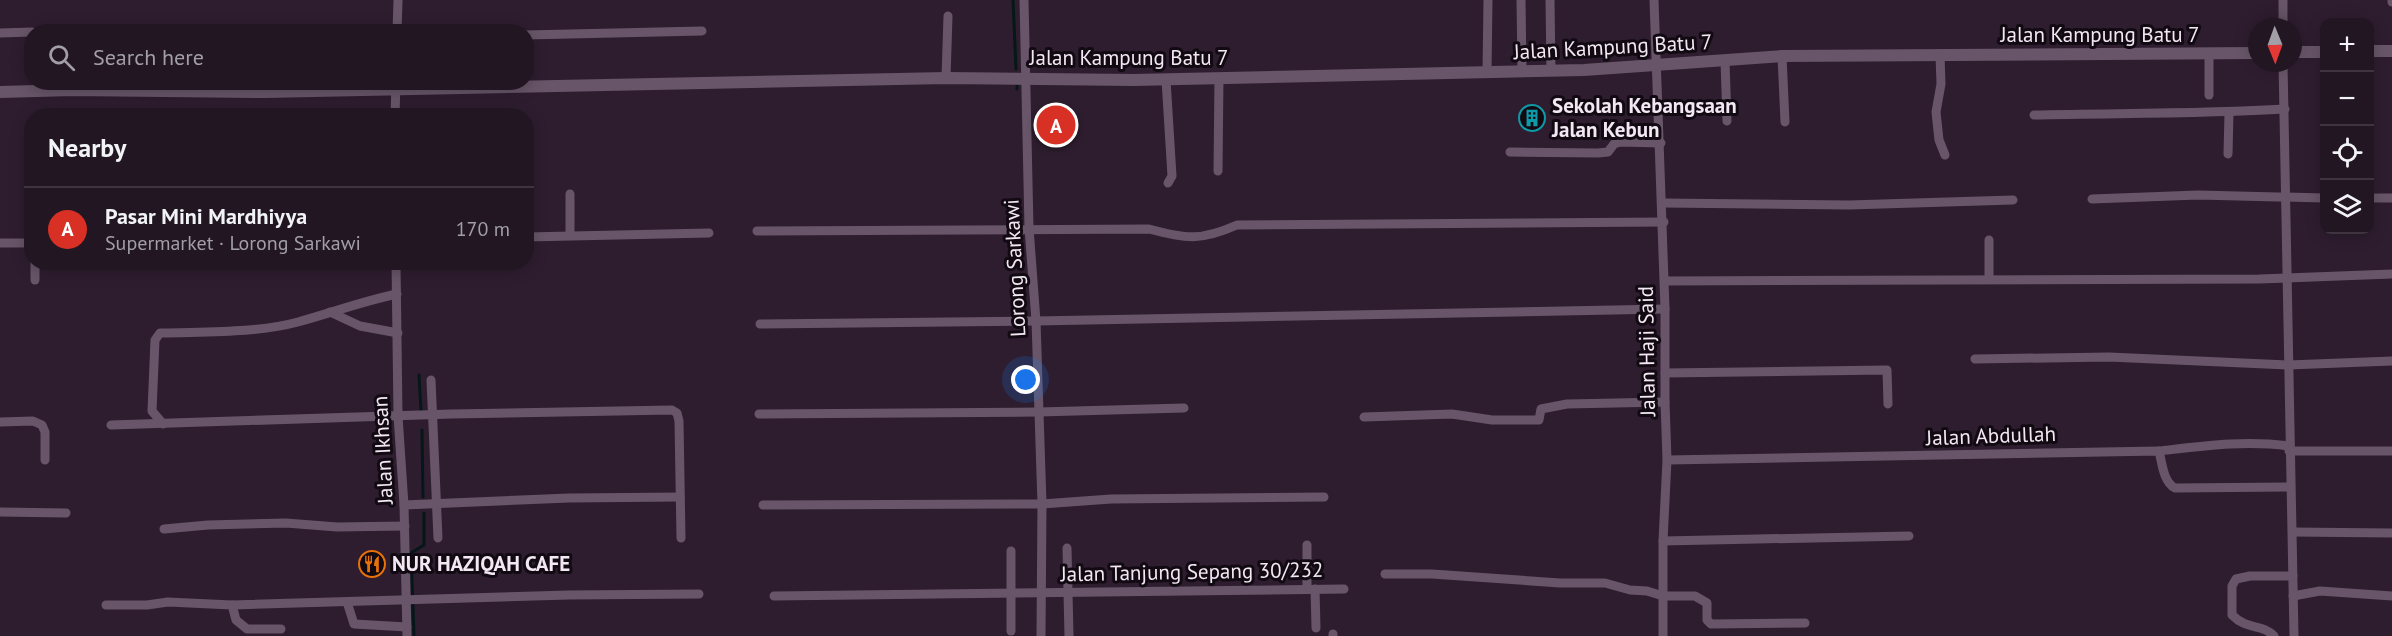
<!DOCTYPE html>
<meta charset="utf-8">
<style>
:root{--surface:#221623;--page:#2a1f2b;--text:#f1f3f6;--muted:#a29fa6;--line:#3f3541;--accent:#d93025}
body{margin:0;font-family:"PT Sans",sans-serif;background:var(--page);color:var(--text)}
.controls{position:absolute;right:18px;top:18px;display:grid;overflow:hidden;border-radius:12px;box-shadow:0 3px 15px #0003}
.controls button{width:54px;height:54px;display:grid;place-items:center;padding:0;border:0;border-bottom:2px solid var(--line);background:var(--surface);color:var(--text);font:30px sans-serif}
.compass{position:absolute;left:2248px;top:18px;width:54px;height:54px;border-radius:50%;background:var(--surface);box-shadow:0 3px 15px #0003;rotate:179deg}
.you{position:absolute;left:1026px;top:380px;width:21px;height:21px;margin:-15px;border:4px solid #fff;border-radius:50%;background:#1a73e8;box-shadow:0 0 0 9px #1a73e833}
.badge{display:grid;place-items:center;width:39px;height:39px;border-radius:50%;background:var(--accent);color:#fff;font-size:20px;font-weight:700}
.pin{position:absolute;translate:-50% -50%;border:3px solid #fff;box-shadow:0 2px 6px #0006}
.list{margin:0;padding:0;list-style:none}
h2{display:flex;justify-content:space-between;align-items:center;height:78px;margin:0;padding:0 24px;font-size:26px}
h2 small{font-size:20px;font-weight:400;color:var(--muted)}
.list li{display:grid;grid-template-columns:39px 1fr auto;gap:18px;align-items:center;box-sizing:border-box;height:84px;padding:0 24px;border-top:2px solid var(--line)}
.list b{display:block;font-size:22px;white-space:nowrap}
.list p{margin:0;font-size:20px;white-space:nowrap;color:var(--muted)}
.list em{font-size:20px;font-style:normal;color:var(--muted)}
.icon{flex:none;width:33px;height:33px;fill:none;stroke:currentColor;stroke-width:2;stroke-linecap:round;stroke-linejoin:round}
.map{position:relative;flex:none;width:2392px;height:636px;overflow:hidden}
.search{position:absolute;background:var(--surface);box-shadow:0 3px 15px #0003;left:24px;top:24px;width:510px;height:66px;display:flex;align-items:center;gap:15px;box-sizing:border-box;padding:0 21px;border-radius:24px;color:var(--muted);font-size:22px}
.panel{position:absolute;background:var(--surface);box-shadow:0 3px 15px #0003;left:24px;top:108px;width:510px;height:162px;border-radius:24px}
.map>svg:first-child{display:block}
.lines{fill:none;stroke-linecap:round;stroke-linejoin:round}
.stream{stroke:#051719;stroke-width:3}
.minor{stroke:#685569;stroke-width:9}
.tertiary{stroke:#685569;stroke-width:12}
.labels{text-anchor:middle;stroke-width:6;stroke-linejoin:round;paint-order:stroke}
.street-label{font-size:21px;fill:#f2e7f3;stroke:#120a12}
.poi-label{font-size:21px;font-weight:bold;fill:#f2e7f3;stroke:#120a12;text-anchor:start}
</style>
<div class="map">
<svg width="2392" height="636" viewBox="0 0 2392 636">
<rect width="100%" height="100%" fill="#2e1d2f"/>
<g class="lines">
<g class="stream">
<polyline points="1013,0 1016,69"/>
<polyline points="1017,86 1017,89"/>
<polyline points="419,375 421,410"/>
<polyline points="422,430 423,497"/>
<polyline points="414,636 411,553 424,545 424,513"/>
</g>
<g class="minor">
<polyline points="1024,0 1029,228 1036,321 1042,504 1041,636"/>
<polyline points="1521,0 1522,71"/>
<polyline points="1550,0 1551,71"/>
<polyline points="1654,0 1665,309 1665,402 1667,460 1663,541 1663,636"/>
<polyline points="2283,0 2283,27"/>
<polyline points="2392,0 2392,2"/>
<polyline points="45,32 59,32"/>
<polyline points="397,32 398,0"/>
<polyline points="0,33 32,32"/>
<polyline points="526,35 702,31"/>
<polyline points="1940,55 1941,84 1936,112 1939,140 1945,155"/>
<polyline points="1782,56 1785,122"/>
<polyline points="1725,61 1727,121"/>
<polyline points="2283,63 2294,636"/>
<polyline points="1487,72 1488,0"/>
<polyline points="946,78 948,16"/>
<polyline points="1166,80 1172,176 1168,183"/>
<polyline points="2209,95 2209,54"/>
<path d="M2034,115C2118,113 2201,114 2285,109"/>
<polyline points="395,116 396,82"/>
<polyline points="1510,152 1598,153 1608,152 1614,144 1620,142 1661,143"/>
<polyline points="2228,154 2229,113"/>
<polyline points="1218,171 1219,78"/>
<polyline points="570,194 570,235"/>
<polyline points="2370,198 2392,198"/>
<polyline points="2092,199 2198,195 2324,198"/>
<polyline points="1663,203 1849,205 2013,200"/>
<path d="M757,231L1149,229C1186,239 1201,241 1237,225L1664,222"/>
<polyline points="526,237 709,233"/>
<polyline points="1989,240 1989,279"/>
<polyline points="0,243 32,243"/>
<polyline points="35,262 35,280"/>
<polyline points="396,262 398,416 404,505 407,636"/>
<polyline points="1665,281 2259,279 2392,274"/>
<polyline points="330,312 360,326 398,333"/>
<polyline points="760,324 1036,321 1665,309"/>
<polyline points="1975,359 2109,357 2288,365 2392,361"/>
<polyline points="1665,373 1887,370 1888,404"/>
<polyline points="431,380 438,538"/>
<polyline points="759,414 1039,412 1184,408"/>
<polyline points="1364,417 1452,414 1492,420 1539,420 1541,409 1567,404 1665,402"/>
<polyline points="0,422 33,421 42,425 45,432 45,460"/>
<path d="M163,424L152,411L155,340L160,333C203,332 257,333 298,322C331,313 363,301 397,294"/>
<polyline points="111,425 451,414 672,410 677,413 679,421 681,538"/>
<path d="M2159,451C2203,446 2245,440 2289,446"/>
<polyline points="2289,451 2392,451"/>
<path d="M1667,460L2159,451C2162,462 2163,482 2175,488L2290,487"/>
<polyline points="404,505 569,498 680,497"/>
<polyline points="763,505 1042,504 1111,499 1324,497"/>
<polyline points="0,512 66,513"/>
<polyline points="164,529 208,525 286,523 337,527 405,526"/>
<polyline points="2293,532 2392,533"/>
<polyline points="1663,541 1909,536"/>
<polyline points="1307,545 1307,589"/>
<polyline points="1067,548 1069,636"/>
<polyline points="1011,551 1011,631"/>
<polyline points="1385,574 1432,574 1560,583 1605,583 1630,590 1647,591 1663,596 1695,596 1707,603 1707,620 1711,624 1805,623"/>
<polyline points="1315,589 1316,628"/>
<polyline points="774,596 1344,589"/>
<polyline points="2293,596 2320,591 2392,596"/>
<polyline points="347,602 354,624 407,627"/>
<polyline points="106,605 147,605 168,602 232,605 236,620 247,629 281,629"/>
<polyline points="232,605 569,595 699,594"/>
<polyline points="1333,634 1333,636"/>
<path d="M2274,636C2261,623 2248,631 2232,615V586L2236,579L2250,576H2293"/>
</g>
<g class="tertiary">
<polyline points="2370,51 2392,51"/>
<polyline points="2293,52 2324,52"/>
<polyline points="0,92 72,90 265,92 946,78 1134,80 1584,70 1782,56 2257,53"/>
</g>
</g>
<defs>
<symbol id="building-ring" viewBox="-11 -11 22 22"><circle r="9.5" fill="#120a12" stroke="#0f9aa8" stroke-width="1.5"/><path d="M-4-6H4V6H1V3H-1V6H-4ZM-2.5-4.3h1.7v1.8h-1.7ZM.8-4.3h1.7v1.8H.8ZM-2.5-1h1.7V.8h-1.7ZM.8-1h1.7V.8H.8Z" fill="#0f9aa8"/></symbol>
<symbol id="restaurant-ring" viewBox="-11 -11 22 22"><circle r="9.5" fill="#120a12" stroke="#e8710a" stroke-width="1.5"/><path d="M-5-6h1v4h1v-4h1v4h1v-4h1v5L-1.5 .5V6h-2V.5L-5-1ZM5-6V6H3V1.5H1.5Q1.5-4 5-6Z" fill="#e8710a"/></symbol>
</defs>
<g fill-rule="evenodd">
<use href="#building-ring" x="1517" y="103" width="30" height="30"/>
<use href="#restaurant-ring" x="357" y="549" width="30" height="30"/>
</g>
<g class="labels">
<g class="street-label">
<text x="2100" y="42">Jalan Kampung Batu 7</text>
<text transform="translate(1613 47) rotate(-3)" y="7">Jalan Kampung Batu 7</text>
<text x="1129" y="65">Jalan Kampung Batu 7</text>
<text transform="translate(1015 268) rotate(-93)" y="7">Lorong Sarkawi</text>
<text transform="translate(1647 351) rotate(-91)" y="7">Jalan Haji Said</text>
<text transform="translate(1991 436) rotate(-2)" y="7">Jalan Abdullah</text>
<text transform="translate(383 450) rotate(-93)" y="7">Jalan Ikhsan</text>
<text transform="translate(1192 572) rotate(-1)" y="7">Jalan Tanjung Sepang 30/232</text>
</g>
<g class="poi-label">
<text x="1552" y="113">Sekolah Kebangsaan<tspan x="1552" dy="24">Jalan Kebun</tspan></text>
<text x="392" y="571">NUR HAZIQAH CAFE</text>
</g>
</g>
</svg>
<div class="controls">
<button>+</button>
<button>−</button>
<button><svg class="icon" aria-label="locate" viewBox="0 0 24 24"><circle cx="12" cy="12" r="6"/><path d="M12 2v4M12 18v4M2 12h4M18 12h4"/></svg></button>
<button><svg class="icon" aria-label="layers" viewBox="0 0 24 24"><path d="M12 4l9 5-9 5-9-5zM3 14l9 5 9-5"/></svg></button>
</div>
<svg class="compass" viewBox="-18 -18 36 36"><path d="M0-13l5 13h-10z" fill="#e53935"/><path d="M0 13l5-13h-10z" fill="#a29fa6"/></svg>
<div class="you"></div>
<div class="pin badge" style="left:1056px;top:125px">A</div>
<div class="search"><svg class="icon" aria-label="search" viewBox="0 0 24 24"><circle cx="10" cy="10" r="6"/><path d="M15 15l6 6"/></svg>Search here</div>
<section class="panel">
<h2>Nearby<small></small></h2>
<ul class="list">
<li><span class="badge">A</span><div><b>Pasar Mini Mardhiyya</b><p>Supermarket · Lorong Sarkawi</p></div><em>170 m</em></li>
</ul>
</section>
</div>
